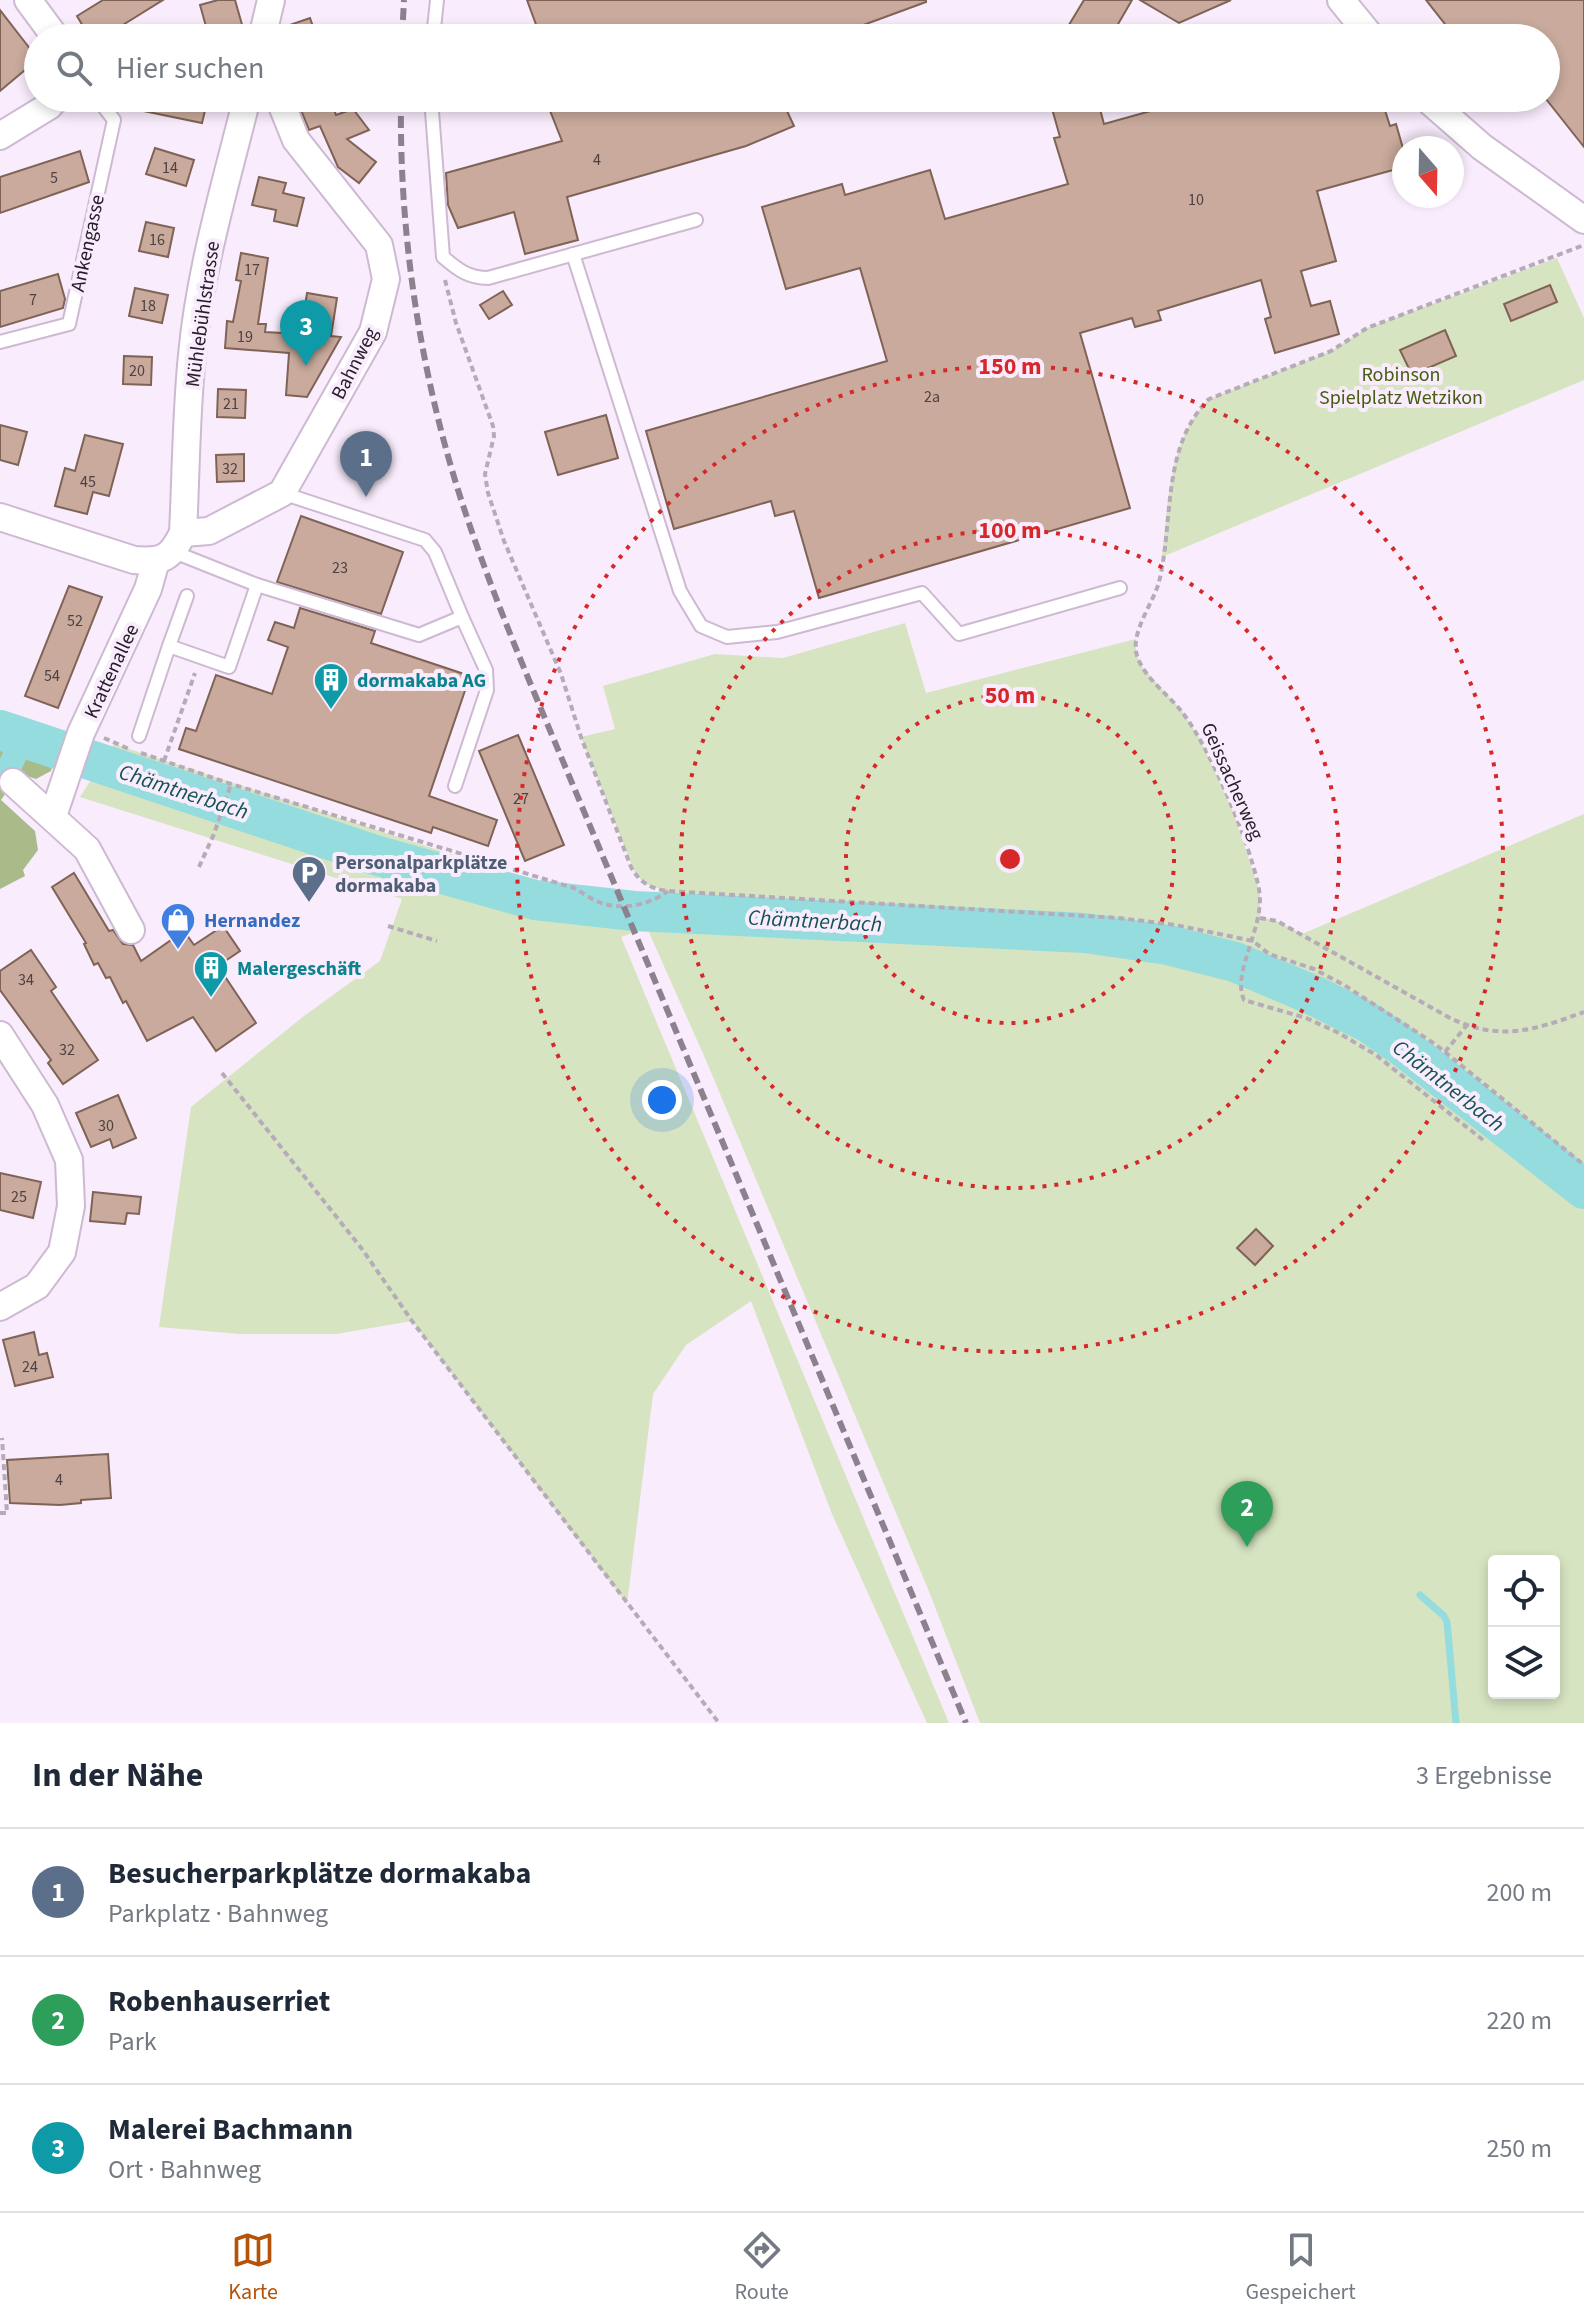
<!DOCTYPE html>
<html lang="de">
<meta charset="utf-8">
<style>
:root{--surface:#fff;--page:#f6f6f7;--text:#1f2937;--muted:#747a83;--line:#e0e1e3;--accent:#b45309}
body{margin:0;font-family:"Source Sans 3",sans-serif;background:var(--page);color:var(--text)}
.controls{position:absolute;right:24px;bottom:24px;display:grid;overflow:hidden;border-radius:8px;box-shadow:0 4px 12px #0003}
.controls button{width:72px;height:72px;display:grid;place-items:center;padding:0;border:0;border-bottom:2px solid var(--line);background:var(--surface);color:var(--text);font:40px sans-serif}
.compass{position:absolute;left:1392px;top:136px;width:72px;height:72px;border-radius:50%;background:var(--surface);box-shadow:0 4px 12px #0003;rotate:160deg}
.you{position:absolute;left:662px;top:1100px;width:28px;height:28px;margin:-20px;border:6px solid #fff;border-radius:50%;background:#1a73e8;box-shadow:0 0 0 12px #1a73e833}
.badge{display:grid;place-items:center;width:52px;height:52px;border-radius:50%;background:var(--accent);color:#fff;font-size:26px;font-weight:700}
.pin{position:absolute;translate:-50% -66px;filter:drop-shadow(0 2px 4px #0008)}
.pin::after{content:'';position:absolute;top:42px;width:28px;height:24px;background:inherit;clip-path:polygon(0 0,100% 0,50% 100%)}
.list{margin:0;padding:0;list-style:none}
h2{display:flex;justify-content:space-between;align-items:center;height:104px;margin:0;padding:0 32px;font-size:34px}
h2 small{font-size:26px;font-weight:400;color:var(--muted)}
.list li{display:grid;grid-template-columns:52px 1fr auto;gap:24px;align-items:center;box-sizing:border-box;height:128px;padding:0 32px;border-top:2px solid var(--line)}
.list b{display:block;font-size:30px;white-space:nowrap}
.list p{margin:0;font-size:26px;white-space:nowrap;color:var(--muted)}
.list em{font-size:26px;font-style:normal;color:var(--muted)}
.icon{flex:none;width:44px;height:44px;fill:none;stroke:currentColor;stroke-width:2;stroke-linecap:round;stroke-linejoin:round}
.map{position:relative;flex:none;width:1584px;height:1723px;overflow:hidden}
.search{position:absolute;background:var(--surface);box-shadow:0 4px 12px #0003;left:24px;right:24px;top:24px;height:88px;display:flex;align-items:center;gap:20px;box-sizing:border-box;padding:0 28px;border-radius:44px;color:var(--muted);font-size:30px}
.sheet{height:488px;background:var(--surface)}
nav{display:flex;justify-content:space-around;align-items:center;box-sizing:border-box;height:112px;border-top:2px solid var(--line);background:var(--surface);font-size:22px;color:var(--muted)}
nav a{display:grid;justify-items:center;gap:4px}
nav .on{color:var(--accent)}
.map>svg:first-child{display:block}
.green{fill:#d6e4c1;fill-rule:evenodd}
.forest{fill:#a8bb89}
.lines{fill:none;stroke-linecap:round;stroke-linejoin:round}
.stream{stroke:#95dcdf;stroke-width:7}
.canal{stroke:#95dcdf;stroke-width:24}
.river{stroke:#95dcdf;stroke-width:40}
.building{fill:#c9aa9c;stroke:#7f6356;stroke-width:2}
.lane-casing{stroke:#ceb9d3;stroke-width:16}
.street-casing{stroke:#ceb9d3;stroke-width:30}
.path{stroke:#b6abb9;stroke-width:4;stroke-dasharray:6 4;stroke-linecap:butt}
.lane{stroke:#fff;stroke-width:12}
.street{stroke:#fff;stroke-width:26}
.rail{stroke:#8c828e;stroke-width:6;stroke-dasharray:12 6;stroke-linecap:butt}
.ring{fill:none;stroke:#d62828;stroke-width:4;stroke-dasharray:4 8}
.labels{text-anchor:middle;stroke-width:8;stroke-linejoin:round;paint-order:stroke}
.number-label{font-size:16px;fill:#4e4144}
.street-label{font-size:20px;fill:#251e27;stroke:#f9ecfc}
.park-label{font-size:20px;fill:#475d11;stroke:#f9ecfc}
.culture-label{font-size:20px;font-weight:bold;fill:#0d838f;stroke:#f9ecfc;text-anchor:start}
.service-label{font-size:20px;font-weight:bold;fill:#4e5e75;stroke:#f9ecfc;text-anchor:start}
.shop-label{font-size:20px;font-weight:bold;fill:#366cbe;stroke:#f9ecfc;text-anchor:start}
.water-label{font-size:22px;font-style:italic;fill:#145355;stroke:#f9ecfc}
.centre{fill:#d62828;stroke:#f9ecfc;stroke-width:4}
.ring-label{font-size:24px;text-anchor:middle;font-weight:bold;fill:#d62828;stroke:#f9ecfc;stroke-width:8;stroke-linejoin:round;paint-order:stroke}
</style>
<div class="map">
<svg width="1584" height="1723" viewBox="0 0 1584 1723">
<rect width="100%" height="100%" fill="#f9ecfc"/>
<g class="green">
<path d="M1557,258L1584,318V380L1162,557C1168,504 1169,438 1209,399L1331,351L1367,328Z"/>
<path d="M905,623L926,693L1136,639V653L1143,668L1182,711L1200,739L1233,812L1260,892V917L1277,921L1302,934L1584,814V1723H980L928,1589L705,1058L647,928L621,937L949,1723H927L832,1514L751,1301L686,1345L653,1394L627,1604L412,1321L336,1334H240L159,1327L191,1107L304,1016L380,961L402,899L80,797L114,744L603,904C627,905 648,907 667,891L645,884L635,873L581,737L615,729L603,686L715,654L783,658ZM1494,1561H1554V1693H1494Z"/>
</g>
<g class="forest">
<polygon points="0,730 56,749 51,771 36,779 0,767"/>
<polygon points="0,776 13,782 1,800 35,831 38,850 23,870 25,876 0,889"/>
</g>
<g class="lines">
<polyline class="stream" points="1420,1595 1444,1616 1447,1622 1456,1723"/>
<polyline class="canal" points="8,770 23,738"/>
<polyline class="river" points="0,730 375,855 535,900 634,911 1085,933 1168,945 1235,962 1315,996 1369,1023 1402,1046 1584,1189"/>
</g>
<g class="building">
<polygon points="103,0 163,0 118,28 124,38 90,38 77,16"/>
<polygon points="218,0 235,0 243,28 209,37 200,5"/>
<polygon points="527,0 926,0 926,2 828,38 541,38"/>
<polygon points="1084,0 1132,0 1110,38 1061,38"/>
<polygon points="1140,0 1231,0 1179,23"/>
<polygon points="1426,0 1584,0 1584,147 1546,99 1546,38 1456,38"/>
<polygon points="0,10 38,59 0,91"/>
<polygon points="310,18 317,38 278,38 281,28"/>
<polygon points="120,98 208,98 202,123 119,106"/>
<polygon points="296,98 330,98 336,115 353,109 369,130 347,139 376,162 359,183 338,167 320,126 309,130"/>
<polygon points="545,98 781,98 794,126 746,146 567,197 578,240 525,254 514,212 458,228 448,205 446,173 562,141"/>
<polygon points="1049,98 1097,98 1104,124 1197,98 1291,98 1294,110 1330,98 1381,98 1390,126 1396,124 1404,152 1404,167 1317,191 1336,261 1301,271 1311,306 1330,301 1339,334 1275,353 1265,319 1271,317 1261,280 1158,311 1161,320 1135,327 1132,318 1080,333 1130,508 819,598 794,511 775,516 771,501 674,529 646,431 887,361 860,268 786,289 762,207 842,184 845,195 930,170 945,219 1068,184 1054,138 1060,137"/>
<polygon points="155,148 194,160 186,186 146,174"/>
<polygon points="80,151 89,182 0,213 0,177"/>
<polygon points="259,177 286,183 283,193 304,198 297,226 274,221 276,210 252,205"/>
<polygon points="146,222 174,228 168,257 139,251"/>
<polygon points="241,253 268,258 258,324 266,324 265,332 301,334 307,293 337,298 331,336 341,337 307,397 286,395 289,353 225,348 227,321 233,322 241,281 236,280"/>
<polygon points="58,274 65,299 63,308 0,327 0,291"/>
<polygon points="1550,285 1557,302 1511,321 1504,304"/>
<polygon points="135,288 168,295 162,323 129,316"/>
<polygon points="503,291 512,305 489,319 480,305"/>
<polygon points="1445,330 1456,356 1412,375 1400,350"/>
<polygon points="124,356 152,357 151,385 123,384"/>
<polygon points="218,389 246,390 245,418 217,417"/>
<polygon points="606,415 618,458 558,475 545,432"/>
<polygon points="0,425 27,432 18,465 0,460"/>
<polygon points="85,435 123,444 109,496 93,492 87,514 55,506 65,468 75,471"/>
<polygon points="244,454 244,481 217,482 216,455"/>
<polygon points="301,516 403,552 381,614 277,582"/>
<polygon points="69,586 102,597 58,708 25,696"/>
<polygon points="300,608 375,631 371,643 470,676 429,796 497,820 488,846 433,827 431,833 179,749 186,728 196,731 216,675 272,694 288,647 268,640 275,622 294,628"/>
<polygon points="518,735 564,845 525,861 479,751"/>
<polygon points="74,873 109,931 113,930 123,944 133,945 141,961 184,931 194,945 223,926 240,951 218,966 256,1023 216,1051 193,1017 147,1041 126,1001 123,1003 110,977 106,978 98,963 94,965 84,944 86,943 52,887"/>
<polygon points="31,950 56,987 51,991 98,1060 63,1084 48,1063 51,1060 0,990 0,971"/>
<polygon points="118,1095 136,1138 113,1148 110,1139 91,1147 76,1113"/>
<polygon points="0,1173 41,1182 33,1218 0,1210"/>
<polygon points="93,1192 141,1197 139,1214 127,1213 125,1224 90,1221"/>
<polygon points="1256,1229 1273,1246 1255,1265 1237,1248"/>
<polygon points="34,1332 39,1355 47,1353 53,1377 15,1386 3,1340"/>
<polygon points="108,1454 111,1498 81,1500 81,1503 60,1505 10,1503 7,1460"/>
</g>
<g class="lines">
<defs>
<g id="lane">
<polyline points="433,38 437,0"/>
<path d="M431,98L443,257C457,269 468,278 488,278L696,220"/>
<polyline points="573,254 680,591 701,626 727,637 777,632 922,593 959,634 1120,588"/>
<polyline points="0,342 69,324 114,120 97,98"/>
<polyline points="282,493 425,540 435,552 462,617"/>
<polyline points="174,552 257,585 419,635 462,617 486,670 487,690 455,786"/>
<polyline points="169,646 187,596"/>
<polyline points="139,736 169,646 229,667 257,585"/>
</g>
<g id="street">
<polyline points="28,0 56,38"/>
<polyline points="1341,0 1372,38"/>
<polyline points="262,38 271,0"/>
<polyline points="1426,98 1482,147 1584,220"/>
<polyline points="0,136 49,106 56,98"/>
<path d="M0,517L134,560C163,562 170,559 183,533C186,474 186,414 192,355C200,268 226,183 247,98"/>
<polyline points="183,533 209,531 282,493 373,332 386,279 379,245 296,140 279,98"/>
<polyline points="13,782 87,849 131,930"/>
<polyline points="53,816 81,733 148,589 156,561"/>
<polyline points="0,1035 45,1105 69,1160 71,1206 62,1252 37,1286 0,1307"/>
</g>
</defs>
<use href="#lane" class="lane-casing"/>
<use href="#street" class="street-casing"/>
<g class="path">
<path d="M445,280L456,323L493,426L494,436L485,474L488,493L504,541L561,674L581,737L631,867C639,882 651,889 668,891L1119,918L1176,925L1253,941L1269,954L1314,969L1344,985L1435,1044L1584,1165"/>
<polyline points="104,738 129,749"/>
<path d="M141,753L231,784L574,888C583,893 594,901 604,904C626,910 651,904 668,891"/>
<polyline points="164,761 195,673"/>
<polyline points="199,867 214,834 231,784"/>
<path d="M1260,918L1277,921L1450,1018C1500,1042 1535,1030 1584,1012"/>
<polyline points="388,926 437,941"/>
<polyline points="1445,1052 1466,1026"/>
<polyline points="222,1073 362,1249 412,1321 719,1723"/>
<path d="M1483,1140L1376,1055L1337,1032L1306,1018L1244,1000C1231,972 1266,926 1259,889C1250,843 1211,749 1182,712C1168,694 1145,679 1137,656C1130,632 1153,604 1159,582C1174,521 1161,447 1209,399L1331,351L1367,328L1584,245"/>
<polyline points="0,1513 7,1513 2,1438"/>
</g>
<use href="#lane" class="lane"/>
<use href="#street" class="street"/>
<g class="rail">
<polyline points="402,38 404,0"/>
<path d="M401,98C399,231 419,366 459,493C481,562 508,630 536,697L966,1723"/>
</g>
</g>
<g class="ring">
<circle cx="1010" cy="859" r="164"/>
<circle cx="1010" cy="859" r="329"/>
<circle cx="1010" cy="859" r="493"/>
</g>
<defs>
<symbol id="building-pin" viewBox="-11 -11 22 30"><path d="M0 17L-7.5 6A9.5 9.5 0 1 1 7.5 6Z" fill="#0f9aa8" stroke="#f9ecfc"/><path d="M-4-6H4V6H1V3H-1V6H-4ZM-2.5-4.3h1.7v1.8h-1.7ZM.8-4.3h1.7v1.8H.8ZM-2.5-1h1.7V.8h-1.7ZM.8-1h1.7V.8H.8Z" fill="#fff"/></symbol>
<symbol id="parking-pin" viewBox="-11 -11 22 30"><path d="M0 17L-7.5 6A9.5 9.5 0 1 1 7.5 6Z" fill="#5c6f8a" stroke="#f9ecfc"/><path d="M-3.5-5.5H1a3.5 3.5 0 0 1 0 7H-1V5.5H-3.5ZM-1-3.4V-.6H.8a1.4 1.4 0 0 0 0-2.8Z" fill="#fff"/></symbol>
<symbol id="shop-pin" viewBox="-11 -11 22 30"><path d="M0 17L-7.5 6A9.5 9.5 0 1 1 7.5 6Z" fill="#3f7fe0" stroke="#f9ecfc"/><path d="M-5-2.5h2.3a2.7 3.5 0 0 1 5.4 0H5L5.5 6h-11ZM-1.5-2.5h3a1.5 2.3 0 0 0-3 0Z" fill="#fff"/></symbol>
</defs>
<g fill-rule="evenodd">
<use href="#building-pin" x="311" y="660" width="40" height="54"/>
<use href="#parking-pin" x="289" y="853" width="40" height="54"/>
<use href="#shop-pin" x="158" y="900" width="40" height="54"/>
<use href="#building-pin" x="191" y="948" width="40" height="54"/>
</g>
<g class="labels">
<g class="number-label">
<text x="597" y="165">4</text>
<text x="170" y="173">14</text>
<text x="54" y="183">5</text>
<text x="1196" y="205">10</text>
<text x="157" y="245">16</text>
<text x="252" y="275">17</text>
<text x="33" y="305">7</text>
<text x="148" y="311">18</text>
<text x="245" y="342">19</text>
<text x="137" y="376">20</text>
<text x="932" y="402">2a</text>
<text x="231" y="409">21</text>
<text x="230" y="474">32</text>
<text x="88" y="487">45</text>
<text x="340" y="573">23</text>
<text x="75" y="626">52</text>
<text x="52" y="681">54</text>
<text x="521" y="804">27</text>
<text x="26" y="985">34</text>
<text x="67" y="1055">32</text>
<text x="106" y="1131">30</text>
<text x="19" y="1202">25</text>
<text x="30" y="1372">24</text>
<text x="59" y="1485">4</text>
</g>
<g class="street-label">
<text transform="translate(87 243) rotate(-78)" y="7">Ankengasse</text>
<text transform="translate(202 314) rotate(-82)" y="7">Mühlebühlstrasse</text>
<text transform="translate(354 363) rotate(-63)" y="7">Bahnweg</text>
<text transform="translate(111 671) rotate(-65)" y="7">Krattenallee</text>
<text transform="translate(1233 781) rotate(66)" y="7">Geissacherweg</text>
</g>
<g class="park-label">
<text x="1401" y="381">Robinson<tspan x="1401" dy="23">Spielplatz Wetzikon</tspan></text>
</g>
<g class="culture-label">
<text x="357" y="687">dormakaba AG</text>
<text x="237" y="975">Malergeschäft</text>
</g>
<g class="service-label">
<text x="335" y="869">Personalparkplätze<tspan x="335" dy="23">dormakaba</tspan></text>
</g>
<g class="shop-label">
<text x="204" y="927">Hernandez</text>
</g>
<g class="water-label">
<text transform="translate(184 791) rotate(18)" y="8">Chämtnerbach</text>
<text transform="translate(815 920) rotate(3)" y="8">Chämtnerbach</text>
<text transform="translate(1449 1085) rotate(38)" y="8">Chämtnerbach</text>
</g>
</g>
<circle cx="1010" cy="859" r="12" class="centre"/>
<g class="ring-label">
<text x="1010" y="374">150 m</text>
<text x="1010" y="538">100 m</text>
<text x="1010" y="703">50 m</text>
</g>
</svg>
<div class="controls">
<button><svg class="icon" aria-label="locate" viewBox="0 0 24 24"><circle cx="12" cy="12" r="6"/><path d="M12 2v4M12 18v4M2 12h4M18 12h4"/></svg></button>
<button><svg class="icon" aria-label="layers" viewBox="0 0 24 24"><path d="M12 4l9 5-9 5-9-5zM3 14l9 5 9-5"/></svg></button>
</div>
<svg class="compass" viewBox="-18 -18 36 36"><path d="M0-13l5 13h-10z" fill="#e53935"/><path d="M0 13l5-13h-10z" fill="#747a83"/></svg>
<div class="you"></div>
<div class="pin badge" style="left:366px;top:497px;background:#5c6f8a">1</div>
<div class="pin badge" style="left:1247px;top:1547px;background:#2e9e5b">2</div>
<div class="pin badge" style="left:306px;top:366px;background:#0f9aa8">3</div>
<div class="search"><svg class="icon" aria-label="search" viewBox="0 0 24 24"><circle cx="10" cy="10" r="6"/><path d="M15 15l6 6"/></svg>Hier suchen</div>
</div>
<section class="sheet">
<h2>In der Nähe<small>3 Ergebnisse</small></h2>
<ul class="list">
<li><span class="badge" style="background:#5c6f8a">1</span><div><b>Besucherparkplätze dormakaba</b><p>Parkplatz · Bahnweg</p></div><em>200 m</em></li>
<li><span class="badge" style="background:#2e9e5b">2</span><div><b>Robenhauserriet</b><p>Park</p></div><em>220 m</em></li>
<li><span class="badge" style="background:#0f9aa8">3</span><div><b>Malerei Bachmann</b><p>Ort · Bahnweg</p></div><em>250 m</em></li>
</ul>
</section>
<nav>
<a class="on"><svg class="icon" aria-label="map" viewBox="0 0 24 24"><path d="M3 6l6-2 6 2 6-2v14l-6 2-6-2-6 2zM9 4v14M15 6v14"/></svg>Karte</a>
<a><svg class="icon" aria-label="directions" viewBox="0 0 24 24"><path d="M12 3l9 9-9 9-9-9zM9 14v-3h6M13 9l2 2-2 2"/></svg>Route</a>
<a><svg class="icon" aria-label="saved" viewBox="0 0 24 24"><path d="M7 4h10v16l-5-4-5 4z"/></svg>Gespeichert</a>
</nav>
